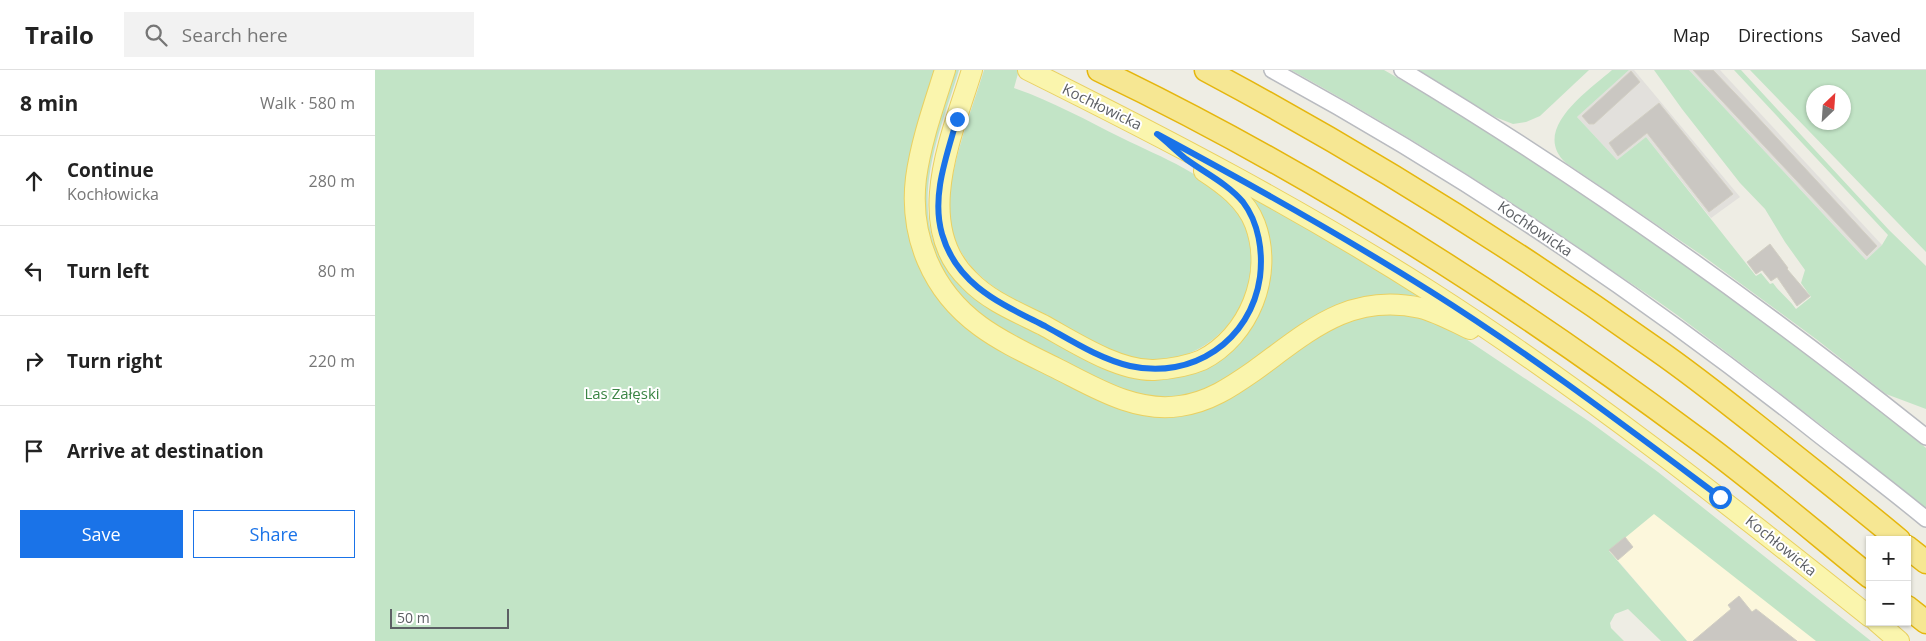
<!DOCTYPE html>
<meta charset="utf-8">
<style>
:root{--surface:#fff;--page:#f2f2f2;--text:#222;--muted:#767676;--line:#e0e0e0;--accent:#1a73e8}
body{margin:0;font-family:"Open Sans",sans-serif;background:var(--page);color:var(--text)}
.controls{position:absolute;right:15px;bottom:15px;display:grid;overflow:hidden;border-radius:0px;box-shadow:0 1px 4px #0004}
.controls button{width:45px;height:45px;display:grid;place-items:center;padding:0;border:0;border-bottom:1px solid var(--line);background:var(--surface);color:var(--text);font:25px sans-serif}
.compass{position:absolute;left:1431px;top:15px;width:45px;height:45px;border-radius:50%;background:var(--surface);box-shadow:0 1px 4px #0004;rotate:25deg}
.scale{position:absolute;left:15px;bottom:12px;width:119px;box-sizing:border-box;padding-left:5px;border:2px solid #5c5f64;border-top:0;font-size:14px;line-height:18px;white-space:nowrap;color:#5c5f64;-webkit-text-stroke:4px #fff;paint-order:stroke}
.stop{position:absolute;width:15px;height:15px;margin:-11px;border:4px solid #1a73e8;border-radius:50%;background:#fff}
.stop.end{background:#1a73e8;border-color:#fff;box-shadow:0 1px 5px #0008}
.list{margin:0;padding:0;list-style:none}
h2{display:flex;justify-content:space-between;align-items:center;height:65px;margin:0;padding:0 20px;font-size:21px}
h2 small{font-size:16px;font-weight:400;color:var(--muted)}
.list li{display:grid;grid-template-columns:32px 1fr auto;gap:15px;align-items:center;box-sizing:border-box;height:90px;padding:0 20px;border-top:1px solid var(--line)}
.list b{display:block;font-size:19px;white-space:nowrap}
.list p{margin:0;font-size:16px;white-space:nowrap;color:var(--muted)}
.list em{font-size:16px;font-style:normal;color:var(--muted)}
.actions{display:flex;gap:10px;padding:15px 20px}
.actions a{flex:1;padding:11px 0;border:1px solid var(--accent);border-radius:0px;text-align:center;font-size:18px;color:var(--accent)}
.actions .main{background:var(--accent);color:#fff}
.icon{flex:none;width:28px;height:28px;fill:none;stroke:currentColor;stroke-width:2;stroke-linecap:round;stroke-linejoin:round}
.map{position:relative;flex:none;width:1551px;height:571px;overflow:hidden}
header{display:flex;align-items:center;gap:30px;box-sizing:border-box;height:70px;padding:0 25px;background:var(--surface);border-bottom:1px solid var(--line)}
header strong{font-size:24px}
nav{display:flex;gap:28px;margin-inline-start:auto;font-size:18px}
.search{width:350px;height:45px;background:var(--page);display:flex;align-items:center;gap:12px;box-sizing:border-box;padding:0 18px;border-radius:0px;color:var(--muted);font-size:19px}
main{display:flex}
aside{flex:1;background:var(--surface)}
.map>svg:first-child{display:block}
.commercial{fill:#fcf7dc}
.industrial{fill:#e2e0dc}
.green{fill:#c2e4c6;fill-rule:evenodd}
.building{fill:#cac7c2;stroke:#d2cfc3}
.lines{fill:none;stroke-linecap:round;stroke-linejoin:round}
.minor-casing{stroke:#b9bbc0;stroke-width:18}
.major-casing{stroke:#e9d062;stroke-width:22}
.highway-casing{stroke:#e5b60e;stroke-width:25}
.minor{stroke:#fff;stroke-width:15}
.major{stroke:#faf5ad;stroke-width:20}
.highway{stroke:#f6e793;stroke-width:22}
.route{stroke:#1a73e8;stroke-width:6}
.labels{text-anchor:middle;stroke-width:4;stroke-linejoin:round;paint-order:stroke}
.street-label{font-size:15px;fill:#5c5f64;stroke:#fff}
.park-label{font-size:15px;fill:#3b8545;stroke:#fff}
</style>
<header>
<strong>Trailo</strong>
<div class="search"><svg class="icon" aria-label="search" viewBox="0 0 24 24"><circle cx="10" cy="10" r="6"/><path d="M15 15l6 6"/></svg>Search here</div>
<nav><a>Map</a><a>Directions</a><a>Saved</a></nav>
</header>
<main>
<aside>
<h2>8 min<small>Walk · 580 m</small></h2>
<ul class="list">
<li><svg class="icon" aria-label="ahead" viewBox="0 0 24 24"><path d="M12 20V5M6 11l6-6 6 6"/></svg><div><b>Continue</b><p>Kochłowicka</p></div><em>280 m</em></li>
<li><svg class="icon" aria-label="left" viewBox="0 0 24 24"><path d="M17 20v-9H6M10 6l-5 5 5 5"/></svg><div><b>Turn left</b></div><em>80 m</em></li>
<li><svg class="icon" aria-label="right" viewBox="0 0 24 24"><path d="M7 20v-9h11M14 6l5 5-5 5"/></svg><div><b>Turn right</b></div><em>220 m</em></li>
<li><svg class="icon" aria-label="arrive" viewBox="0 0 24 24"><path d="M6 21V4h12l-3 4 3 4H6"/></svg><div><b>Arrive at destination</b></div></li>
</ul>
<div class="actions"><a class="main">Save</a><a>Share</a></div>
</aside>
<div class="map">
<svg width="1551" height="571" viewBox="0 0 1551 571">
<rect width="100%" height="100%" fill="#eeede4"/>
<polygon class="commercial" points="1277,431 1455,571 1312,571 1227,472"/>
<g class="industrial">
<polygon points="1254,0 1259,0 1365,127 1336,148 1271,67 1242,90 1202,47"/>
<polygon points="1314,0 1345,0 1507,175 1491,190"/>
</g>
<g class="green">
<polygon points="0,0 560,0 534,93 569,235 789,345 978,248 1008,242 1052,249 1082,263 1215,352 1283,402 1496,571 1441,571 1279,444 1234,481 1312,571 1286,571 1253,539 1240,544 1235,553 1236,558 1249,571 0,571"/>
<path d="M579,0H584C568,53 541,113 558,170C563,186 573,199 584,212L791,307L881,249L875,127L877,125L1043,224V228L981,229L962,235L943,245L846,314L806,327L779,328L737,316L618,255L595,237L577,218L554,174L548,127L551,99Z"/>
<path d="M609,0H644L639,18C677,31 711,50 747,68C787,88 834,104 861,141C871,153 875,171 876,186C878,241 836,290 779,290C739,289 696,260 661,242C622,222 582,198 575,150C569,110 597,40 609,0Z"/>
<path d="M916,0H1009L1070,35L1122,68L1297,185L1454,300L1551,378V438C1469,373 1387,308 1302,245C1276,226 1249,209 1222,190C1123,122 1021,58 916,0Z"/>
<polygon points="1041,0 1214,0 1165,46 1151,52 1138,54 1120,47"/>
<path d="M1237,0H1254L1202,47L1242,90L1271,67L1381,206L1386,203L1395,214L1398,213C1405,223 1414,229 1421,239L1436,227L1426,213L1430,200L1410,172L1390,139L1365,113L1307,39L1279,0H1314L1491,190L1507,175L1513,165L1359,0H1366L1514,160L1551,196V339L1511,324L1441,269L1328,186L1191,93C1155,60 1213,21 1237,0Z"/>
<path d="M1375,0H1551V182ZM1438,22H1468V52H1438Z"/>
</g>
<g class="building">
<polygon points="1318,0 1338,0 1377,41 1502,176 1492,186"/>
<polygon points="1256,1 1265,12 1219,54 1214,54 1207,46"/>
<polygon points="1284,33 1358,124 1334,142 1272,63 1243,86 1234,73"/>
<polygon points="1395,174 1413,198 1412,199 1435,226 1422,236 1402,207 1396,211 1387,200 1381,204 1372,192"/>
<polygon points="1250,467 1258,477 1243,490 1234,480"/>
<polygon points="1364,526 1377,542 1381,539 1422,571 1318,571 1356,539 1353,535"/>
</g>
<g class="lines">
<defs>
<g id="minor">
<path d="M897,0C1090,105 1272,229 1444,365C1480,393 1516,420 1551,449"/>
<path d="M1027,0C1210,110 1384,234 1551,367"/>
</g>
<g id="major">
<path d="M570,0C559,35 546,71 541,108C534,166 557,221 605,256C628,273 655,285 681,298C719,317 760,343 805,336C834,332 856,317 879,301C933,262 974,222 1046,238C1062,242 1080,252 1095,259"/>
<path d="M597,0C578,63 536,155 594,210C614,231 642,242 668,255C699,272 743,301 779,300C794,299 813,296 827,290C874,266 899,205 880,154C871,130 849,114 829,101"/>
<path d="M653,0C790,68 926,139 1056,222C1209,320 1352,433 1495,547"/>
<polyline points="1502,552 1524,571"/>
</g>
<g id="highway">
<path d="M724,0C935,101 1133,228 1320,367C1380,411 1437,460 1495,507"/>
<path d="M831,0C987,83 1137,177 1282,280C1321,307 1358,337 1396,367C1439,401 1482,435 1524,470"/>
<polyline points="1532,477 1551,492"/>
<polyline points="1532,537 1551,552"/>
</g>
</defs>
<use href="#minor" class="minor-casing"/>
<use href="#major" class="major-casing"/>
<use href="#highway" class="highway-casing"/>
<use href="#minor" class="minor"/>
<use href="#major" class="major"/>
<use href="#highway" class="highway"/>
</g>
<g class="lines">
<path class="route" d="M582,49C572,85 556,126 567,164C582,216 627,234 670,256C697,271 725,289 755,296C817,310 876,271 885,207C888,182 884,153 868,132C853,114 830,103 811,89C801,81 792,72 782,64C875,114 966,165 1055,221C1155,284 1250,356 1345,427"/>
</g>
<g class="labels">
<g class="street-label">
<text transform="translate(727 37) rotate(26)" y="5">Kochłowicka</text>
<text transform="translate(1160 159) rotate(34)" y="5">Kochłowicka</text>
<text transform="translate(1406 476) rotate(39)" y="5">Kochłowicka</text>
</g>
<g class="park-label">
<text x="247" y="329">Las Załęski</text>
</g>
</g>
</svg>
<div class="controls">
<button>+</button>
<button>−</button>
</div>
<svg class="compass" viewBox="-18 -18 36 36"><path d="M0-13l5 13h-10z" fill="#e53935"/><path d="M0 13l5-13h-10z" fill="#767676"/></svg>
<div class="scale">50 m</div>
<div class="stop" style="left:1345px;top:427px"></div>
<div class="stop end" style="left:582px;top:49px"></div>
</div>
</main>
